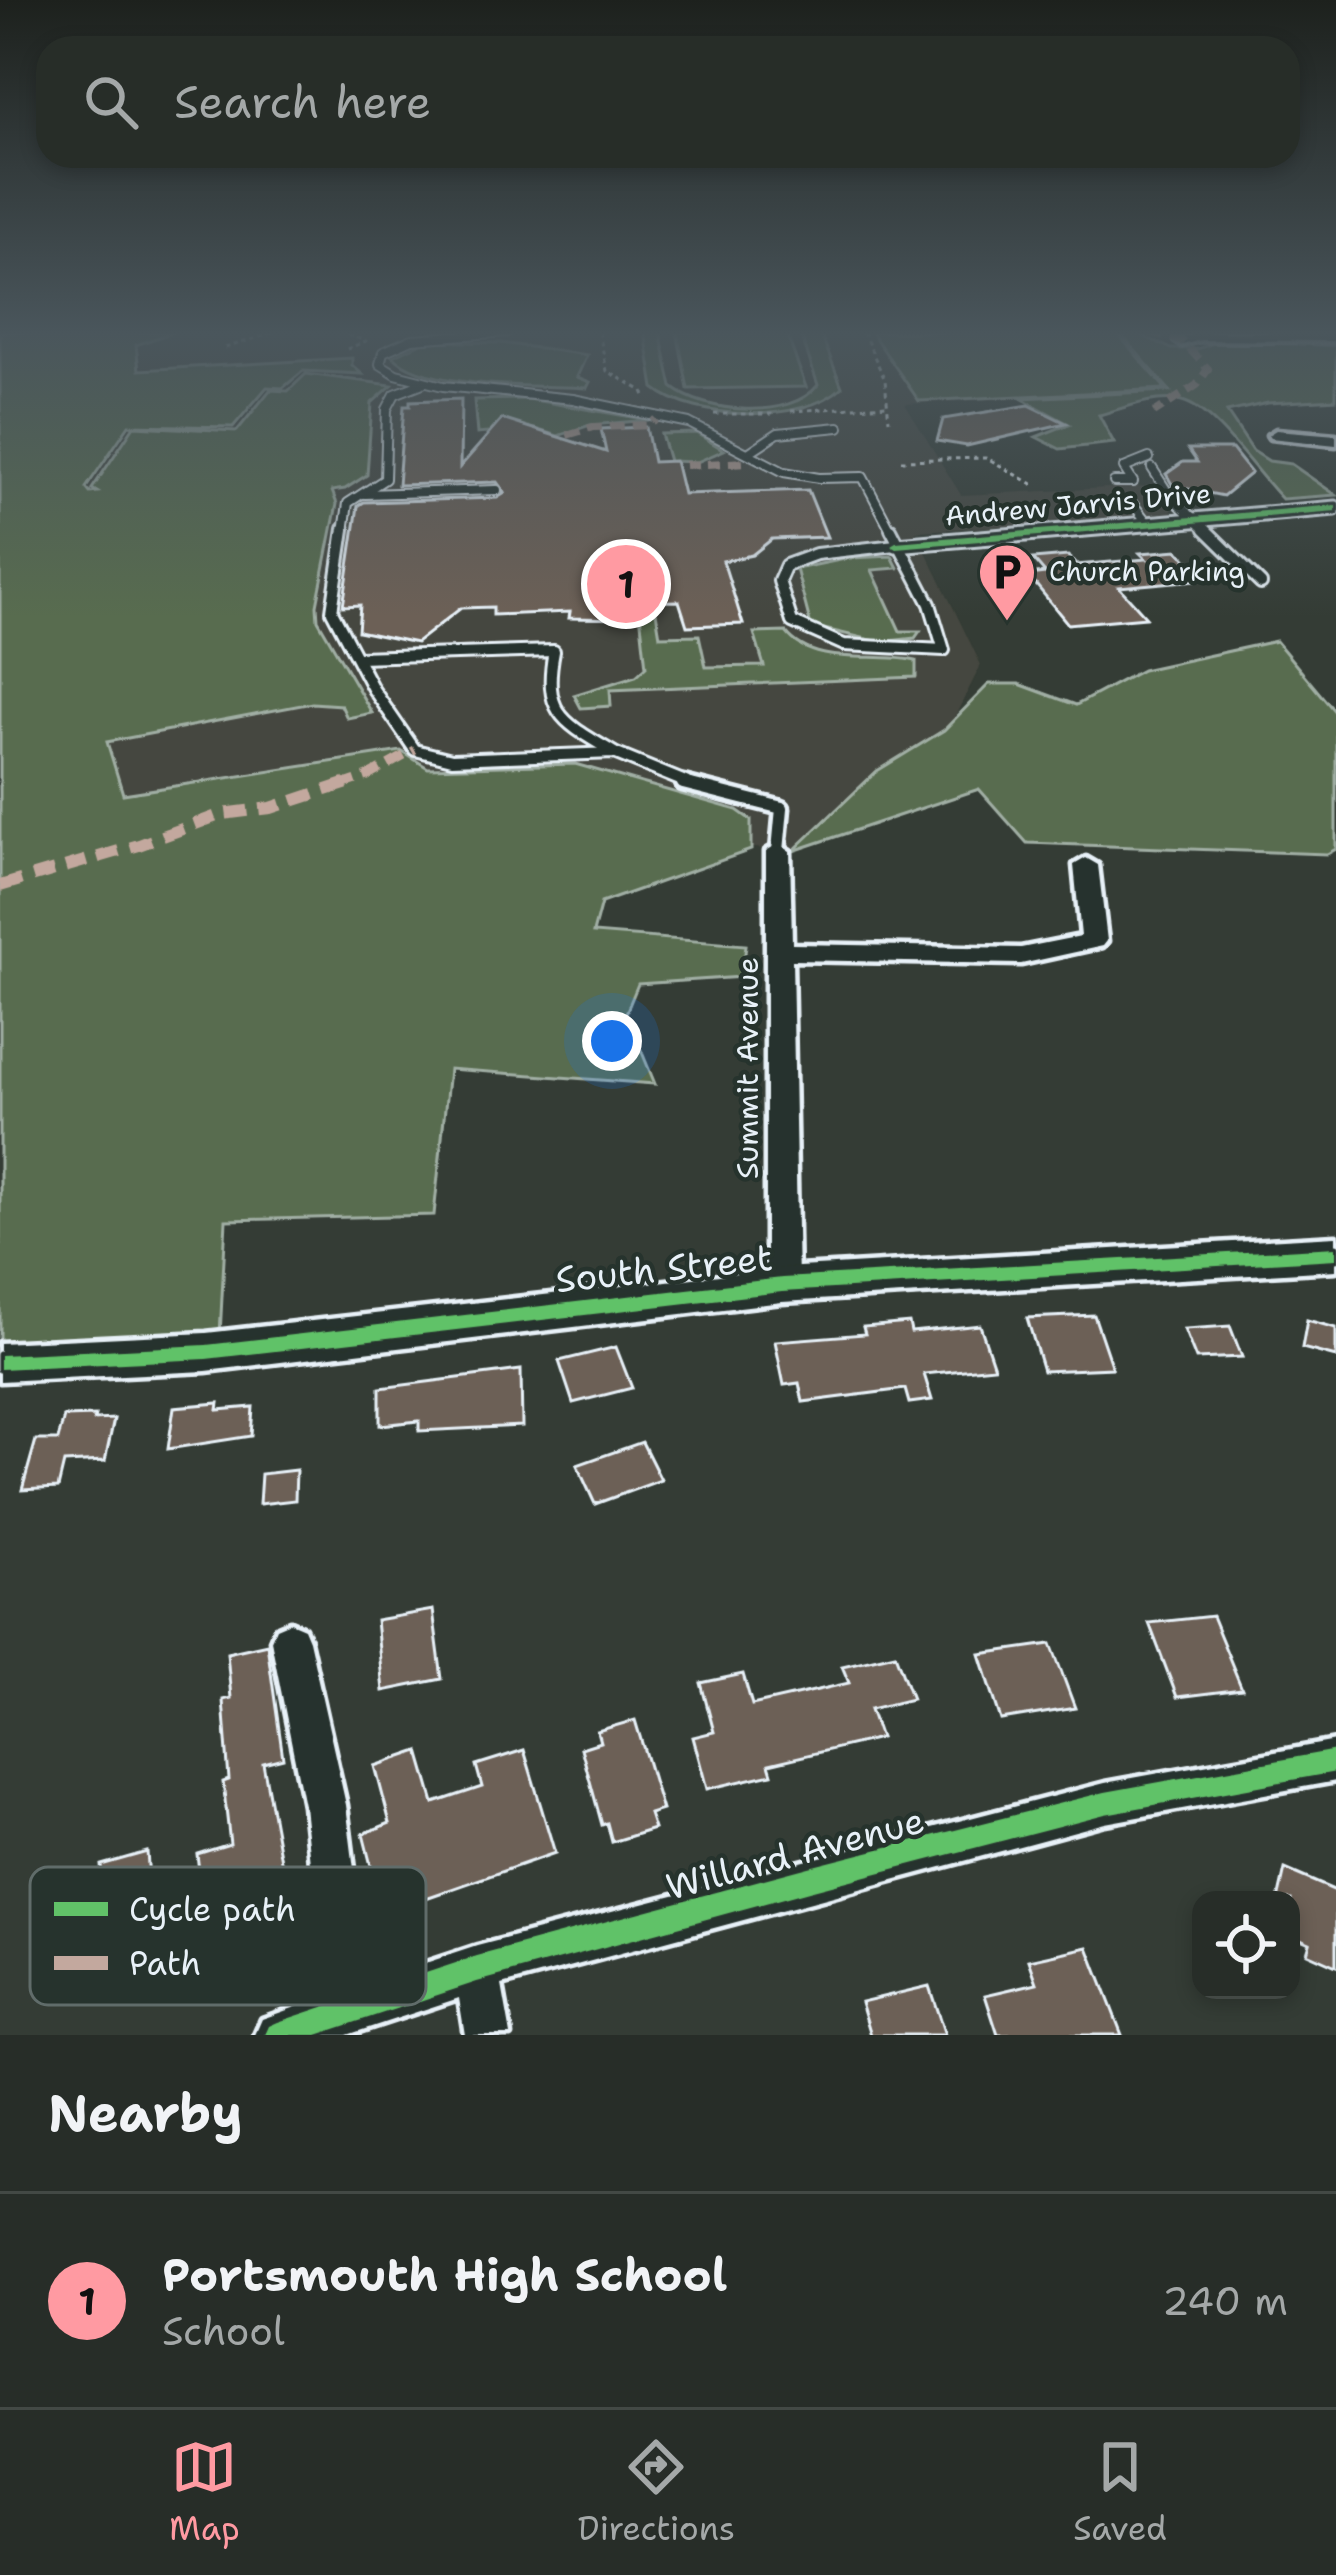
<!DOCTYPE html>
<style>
:root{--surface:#272d28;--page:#2f3530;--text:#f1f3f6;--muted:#a4a8a8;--line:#434945;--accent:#ff9aa2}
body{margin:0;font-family:"Shantell Sans",sans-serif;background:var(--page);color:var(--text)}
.controls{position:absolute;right:36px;bottom:36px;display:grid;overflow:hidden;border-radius:24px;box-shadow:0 6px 18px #0003}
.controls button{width:108px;height:108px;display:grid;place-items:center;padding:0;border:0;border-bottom:3px solid var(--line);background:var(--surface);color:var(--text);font:60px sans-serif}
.you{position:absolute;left:612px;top:1041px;width:42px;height:42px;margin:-30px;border:9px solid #fff;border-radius:50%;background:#1a73e8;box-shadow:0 0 0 18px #1a73e833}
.badge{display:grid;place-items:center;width:78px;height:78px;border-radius:50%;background:var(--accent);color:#111;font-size:39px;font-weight:700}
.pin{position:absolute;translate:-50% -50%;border:6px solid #fff;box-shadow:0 3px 12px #0006}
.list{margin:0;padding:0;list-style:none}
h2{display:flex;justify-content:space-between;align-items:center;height:156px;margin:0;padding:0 48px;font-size:51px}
h2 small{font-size:39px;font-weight:400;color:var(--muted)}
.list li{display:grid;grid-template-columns:78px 1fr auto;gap:36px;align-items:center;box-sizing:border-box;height:216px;padding:0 48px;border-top:3px solid var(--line)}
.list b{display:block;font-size:45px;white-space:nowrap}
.list p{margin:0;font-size:39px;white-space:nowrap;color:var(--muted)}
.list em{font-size:39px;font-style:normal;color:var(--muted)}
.icon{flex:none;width:66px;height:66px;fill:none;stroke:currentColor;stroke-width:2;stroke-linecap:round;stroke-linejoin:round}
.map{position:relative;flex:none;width:1336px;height:2035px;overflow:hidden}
.search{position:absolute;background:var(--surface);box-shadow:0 6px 18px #0003;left:36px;right:36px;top:36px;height:132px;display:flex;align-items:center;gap:30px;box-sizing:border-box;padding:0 42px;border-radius:36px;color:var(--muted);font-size:45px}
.sheet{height:372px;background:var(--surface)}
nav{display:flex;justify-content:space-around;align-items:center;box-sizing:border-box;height:168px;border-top:3px solid var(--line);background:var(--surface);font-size:33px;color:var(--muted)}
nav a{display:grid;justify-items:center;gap:6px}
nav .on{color:var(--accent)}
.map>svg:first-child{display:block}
.built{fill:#45473f}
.green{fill:#596c4f;stroke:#a0aea4;stroke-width:3}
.building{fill:#6c6057;stroke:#e8f1f8;stroke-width:3}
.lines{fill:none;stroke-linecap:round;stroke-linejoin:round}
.lane-far2-casing{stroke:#e8f1f8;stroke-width:12}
.lane-far1-casing{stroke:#e8f1f8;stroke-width:16}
.lane-casing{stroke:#e8f1f8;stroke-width:21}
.street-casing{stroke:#e8f1f8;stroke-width:9}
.secondary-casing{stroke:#e8f1f8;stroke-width:9}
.path{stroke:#e8f1f8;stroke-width:3;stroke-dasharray:4.5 4.5;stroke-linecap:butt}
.lane-far2{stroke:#26332d;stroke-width:8}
.lane-far1{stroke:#26332d;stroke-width:10}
.lane{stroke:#26332d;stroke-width:12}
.street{fill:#26332d;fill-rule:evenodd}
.secondary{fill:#26332d;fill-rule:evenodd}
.quiet-far2{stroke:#c3a89e;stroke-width:8;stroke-dasharray:14 8;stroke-linecap:butt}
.quiet-far1{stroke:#c3a89e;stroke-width:9;stroke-dasharray:18 9;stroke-linecap:butt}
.quiet{stroke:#c3a89e;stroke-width:12;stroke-dasharray:22 12;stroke-linecap:butt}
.cycleway-casing{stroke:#26332d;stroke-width:7}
.cycleway{fill:#61c268;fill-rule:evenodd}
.labels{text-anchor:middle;stroke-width:9;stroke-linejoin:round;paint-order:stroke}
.far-street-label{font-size:27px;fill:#e8f1f8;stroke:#26332d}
.far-poi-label{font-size:27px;fill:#e8f1f8;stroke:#26332d;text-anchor:start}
.street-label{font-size:30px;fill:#e8f1f8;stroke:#26332d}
.near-street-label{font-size:36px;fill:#e8f1f8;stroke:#26332d}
.key{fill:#26332d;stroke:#606c6a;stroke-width:3}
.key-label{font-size:33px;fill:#e8f1f8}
</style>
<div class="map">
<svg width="1336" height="2035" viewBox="0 0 1336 2035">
<rect width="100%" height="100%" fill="#343c35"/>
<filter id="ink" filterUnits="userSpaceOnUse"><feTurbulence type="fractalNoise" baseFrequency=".00833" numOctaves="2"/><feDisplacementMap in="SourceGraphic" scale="24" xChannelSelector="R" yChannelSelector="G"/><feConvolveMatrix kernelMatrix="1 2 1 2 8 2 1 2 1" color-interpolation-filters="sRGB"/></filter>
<g filter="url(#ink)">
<polygon class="built" points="172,332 1119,332 1171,391 905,404 961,495 1152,486 1177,517 916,531 981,665 949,728 877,771 793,851 114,802 97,740 84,495 134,421 237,426 269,388 289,386 305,372 305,363 138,370 135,345"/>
<g class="green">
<polygon points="0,332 173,332 136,345 139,370 352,358 352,365 362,374 303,371 283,388 267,387 233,427 129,425 86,488 90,493 97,492 92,489 134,426 237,431 270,390 288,391 306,374 392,385 372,403 367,475 345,489 332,491 337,504 317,605 318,620 372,713 347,718 341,705 312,703 107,742 123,794 401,751 428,768 575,764 737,810 751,820 751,850 601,903 593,933 746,945 742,977 638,984 626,1013 655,1084 449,1069 434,1215 226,1220 220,1335 0,1342"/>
<path d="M645,332H660L672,387C704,413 790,421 818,385L800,332H820L842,387C804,424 695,421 654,388Z"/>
<polygon points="677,332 786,332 806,387 688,389"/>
<polygon points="871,332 1116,332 1166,389 919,401"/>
<path d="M1119,332H1134L1172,349H1197L1223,340L1336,346V399L1268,403L1227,412L1253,451L1269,461L1291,464L1336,495L1282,499C1257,474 1214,409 1182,401C1155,395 1124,408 1099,415L1114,443L1060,449L1036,437L1069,424L1021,398L1170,391Z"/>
<path d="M426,341L501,343L587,355L577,377L590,382L587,388C541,385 423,390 393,356Z"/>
<polygon points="528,399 649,420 590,425 558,436 535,429 477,434 474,400"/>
<polygon points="696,433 724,450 697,462 669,461 661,434"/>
<polygon points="892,556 898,568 872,570 900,631 920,631 915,638 880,642 811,626 796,569 850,558"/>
<path d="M656,612L660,636L699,635L706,667L764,666L754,633L786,632C815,669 876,651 916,661V677L610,690L611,706L581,708L574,695L636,676L646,667L640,613Z"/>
<polygon points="1276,641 1336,713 1336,849 1327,854 1027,843 979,789 793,851 877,771 944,730 989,684 1019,684 1076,705 1142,670"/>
</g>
<g class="building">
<polygon points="461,399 460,467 502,419 606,452 601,429 646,427 653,462 675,461 683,494 808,490 827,537 772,539 752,555 723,561 743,624 687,626 679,601 631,602 631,619 569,618 570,612 493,615 493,607 461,608 416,643 358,631 360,605 343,606 358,506 364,502 497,498 505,493 497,482 398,485 404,406 410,406 410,401"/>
<polygon points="1029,405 1066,423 967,446 937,441 943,419"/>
<polygon points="1188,449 1232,449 1251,473 1223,496 1173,486 1166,474 1183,462 1197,462"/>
<polygon points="1178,550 1207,579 1119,587 1146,617 1068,624 1028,575 1045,573 1033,559 1068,556 1076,565 1146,559 1140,553"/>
<polygon points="1094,1315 1112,1368 1043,1371 1027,1318"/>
<polygon points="1307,1320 1336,1328 1336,1357 1302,1348"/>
<polygon points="909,1323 911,1332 980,1325 994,1367 924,1374 932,1400 909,1403 905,1389 803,1402 799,1383 784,1385 775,1341 865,1334 863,1327"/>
<polygon points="1230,1326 1242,1357 1196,1359 1184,1329"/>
<polygon points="616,1347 632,1388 573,1403 559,1361"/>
<polygon points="521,1370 522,1426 419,1431 419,1421 380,1425 380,1388"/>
<polygon points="219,1403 218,1410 253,1407 251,1436 168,1449 174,1407"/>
<polygon points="95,1416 94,1420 114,1419 105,1461 64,1463 58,1488 22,1490 36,1440 58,1440 64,1417"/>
<polygon points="642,1442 661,1480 595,1504 577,1465"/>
<polygon points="296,1470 295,1500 259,1504 261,1474"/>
<polygon points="433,1610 442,1679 383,1691 376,1620"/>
<polygon points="1212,1616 1242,1689 1177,1697 1149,1623"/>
<polygon points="267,1644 283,1758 263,1763 286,1888 257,1897 258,1906 234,1914 233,1904 204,1914 197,1854 230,1844 223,1782 229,1780 223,1700 231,1698 227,1653"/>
<polygon points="1051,1644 1075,1708 1001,1720 980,1654"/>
<polygon points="895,1654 912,1699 870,1709 880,1738 769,1764 772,1774 707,1789 693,1737 714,1732 701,1683 743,1674 752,1705 849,1683 842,1666"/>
<polygon points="635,1720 662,1810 649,1814 654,1829 612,1842 607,1823 602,1825 581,1748 600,1742 597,1731"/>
<polygon points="524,1750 555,1853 383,1913 363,1834 390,1823 375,1766 419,1751 434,1803 482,1787 476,1765"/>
<polygon points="147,1852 153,1932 89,1951 86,1881 102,1876 101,1865"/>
<polygon points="1285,1869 1336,1891 1336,1966 1307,1953 1310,1943 1291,1935 1291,1900 1278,1900"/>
<polygon points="1088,1947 1122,2035 998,2035 985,1995 1037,1983 1029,1960"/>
<polygon points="929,1986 945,2035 871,2035 861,2002"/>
</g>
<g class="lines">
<defs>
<g id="lane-far2">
<polyline points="508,332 412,339 383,352 380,364 396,374 443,386 573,399 689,423 784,472 819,478 863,477 892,532"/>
<polyline points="748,453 778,433 839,427"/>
<polyline points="1152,468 1170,496 1208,532"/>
<polyline points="1114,482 1133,482 1124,468 1149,458"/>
<polyline points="365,494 497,490"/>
<polyline points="1132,503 1147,522"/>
<polyline points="344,532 348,503 385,479 387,409 395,394 423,383"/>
</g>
<g id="lane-far1">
<polyline points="344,529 332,611 373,689 415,750 452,759 614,753 695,786"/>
<polyline points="891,529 930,604 944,650 844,645 792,622 779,581 786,565 816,554 896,545"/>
<polyline points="1205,529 1261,584"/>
<path d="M358,657L554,651C542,714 563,722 613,752"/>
</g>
<polyline id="lane" points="683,783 782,808 778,851"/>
<g id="street">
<polygon points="1199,332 1336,333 1336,341 1200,340 1182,345 1175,341"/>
<polygon points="1276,430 1336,435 1336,445 1270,438 1268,435"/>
<polygon points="1336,503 1336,513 896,550 887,545 896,540"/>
<polygon points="778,844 790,851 792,944 1021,948 1081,936 1074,865 1086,858 1098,865 1107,941 1103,946 1021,964 792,960 798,1285 793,1293 782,1297 771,1293 766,1285 766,851"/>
<polygon points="290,1622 304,1628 309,1640 346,1805 368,1982 477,1946 1105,1783 1336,1741 1336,1781 1105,1823 502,1985 511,2035 465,2035 459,1998 347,2035 255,2035 262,2019 324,1997 304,1805 271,1640 276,1628"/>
</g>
<polygon id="secondary" points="1336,1236 1336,1270 782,1302 206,1371 0,1381 0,1343 206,1333 782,1268"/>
</defs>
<use href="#lane-far2" class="lane-far2-casing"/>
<use href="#lane-far1" class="lane-far1-casing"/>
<use href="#lane" class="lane-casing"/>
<use href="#street" class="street-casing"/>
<use href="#secondary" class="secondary-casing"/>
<g class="path">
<polyline points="339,332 366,341 347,349"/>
<polyline points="599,332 607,371 643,391 646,398"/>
<polyline points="863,332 885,380 889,420"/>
<polyline points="225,348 275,332"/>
<polyline points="791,411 887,405"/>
<polyline points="714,414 774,414"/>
<polyline points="901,460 987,458 1036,486"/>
</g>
<use href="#lane-far2" class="lane-far2"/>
<use href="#lane-far1" class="lane-far1"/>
<use href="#lane" class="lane"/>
<use href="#street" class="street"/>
<use href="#secondary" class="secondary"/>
<g class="quiet-far2">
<polyline points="1150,332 1182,341 1208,369 1197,385 1154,413"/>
<polyline points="567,435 593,427 650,425 656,419"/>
<polyline points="685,465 751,462"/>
</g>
<polyline class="quiet-far1" points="339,786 368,776 415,750"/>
<polyline class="quiet" points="0,886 139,845 222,814 271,808 348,783"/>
<defs>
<g id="cycleway">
<polygon points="1336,505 1336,511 896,548 891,545 896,542"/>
<polygon points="1336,1247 1336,1259 782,1292 206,1359 0,1369 0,1355 206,1345 782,1278"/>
<polygon points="1336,1750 1336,1772 1105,1814 809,1891 477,1982 317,2035 265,2035 269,2026 278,2022 477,1956 809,1867 1105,1792"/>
</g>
</defs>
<use href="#cycleway" class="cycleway-casing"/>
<use href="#cycleway" class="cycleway"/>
</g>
</g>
<linearGradient id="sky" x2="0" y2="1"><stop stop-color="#1d211d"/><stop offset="0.54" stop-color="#4a565c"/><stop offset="1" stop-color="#4a565c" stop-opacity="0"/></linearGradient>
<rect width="1336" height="617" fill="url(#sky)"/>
<defs>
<symbol id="parking-pin" viewBox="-11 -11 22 30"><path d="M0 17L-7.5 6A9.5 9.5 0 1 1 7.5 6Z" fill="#ff9aa2" stroke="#26332d"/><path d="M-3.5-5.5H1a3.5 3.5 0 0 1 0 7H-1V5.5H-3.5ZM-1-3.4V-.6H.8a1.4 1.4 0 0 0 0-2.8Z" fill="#111"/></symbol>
</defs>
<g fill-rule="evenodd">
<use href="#parking-pin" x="974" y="539" width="66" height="90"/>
</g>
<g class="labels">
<g class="far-street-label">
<text transform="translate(1078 505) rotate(-5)" y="9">Andrew Jarvis Drive</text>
</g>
<g class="far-poi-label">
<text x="1049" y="581">Church Parking</text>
</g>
<g class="street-label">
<text transform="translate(748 1068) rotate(-90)" y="10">Summit Avenue</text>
</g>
<g class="near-street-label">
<text transform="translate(664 1268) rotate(-6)" y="13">South Street</text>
<text transform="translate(795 1853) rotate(-15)" y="13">Willard Avenue</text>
</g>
</g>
<rect x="30" y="1867" width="396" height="138" rx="18" class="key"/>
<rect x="54" y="1902" width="54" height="14" fill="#61c268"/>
<rect x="54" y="1956" width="54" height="14" fill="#c3a89e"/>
<g class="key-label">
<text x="129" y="1921">Cycle path</text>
<text x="129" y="1975">Path</text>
</g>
</svg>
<div class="controls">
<button><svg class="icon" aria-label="locate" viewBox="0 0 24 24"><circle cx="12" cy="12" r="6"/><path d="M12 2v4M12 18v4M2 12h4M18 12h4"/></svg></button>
</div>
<div class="you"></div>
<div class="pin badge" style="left:626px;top:584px">1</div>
<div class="search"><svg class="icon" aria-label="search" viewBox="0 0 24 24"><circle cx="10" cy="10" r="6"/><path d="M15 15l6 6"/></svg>Search here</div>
</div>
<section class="sheet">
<h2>Nearby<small></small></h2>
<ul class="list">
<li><span class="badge">1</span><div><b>Portsmouth High School</b><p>School</p></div><em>240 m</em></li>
</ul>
</section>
<nav>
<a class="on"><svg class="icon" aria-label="map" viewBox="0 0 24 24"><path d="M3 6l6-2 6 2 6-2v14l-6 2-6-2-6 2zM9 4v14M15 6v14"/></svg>Map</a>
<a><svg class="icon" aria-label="directions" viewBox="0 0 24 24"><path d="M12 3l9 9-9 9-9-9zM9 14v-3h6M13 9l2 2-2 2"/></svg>Directions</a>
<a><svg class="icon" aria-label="saved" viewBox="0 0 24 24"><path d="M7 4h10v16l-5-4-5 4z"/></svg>Saved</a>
</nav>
